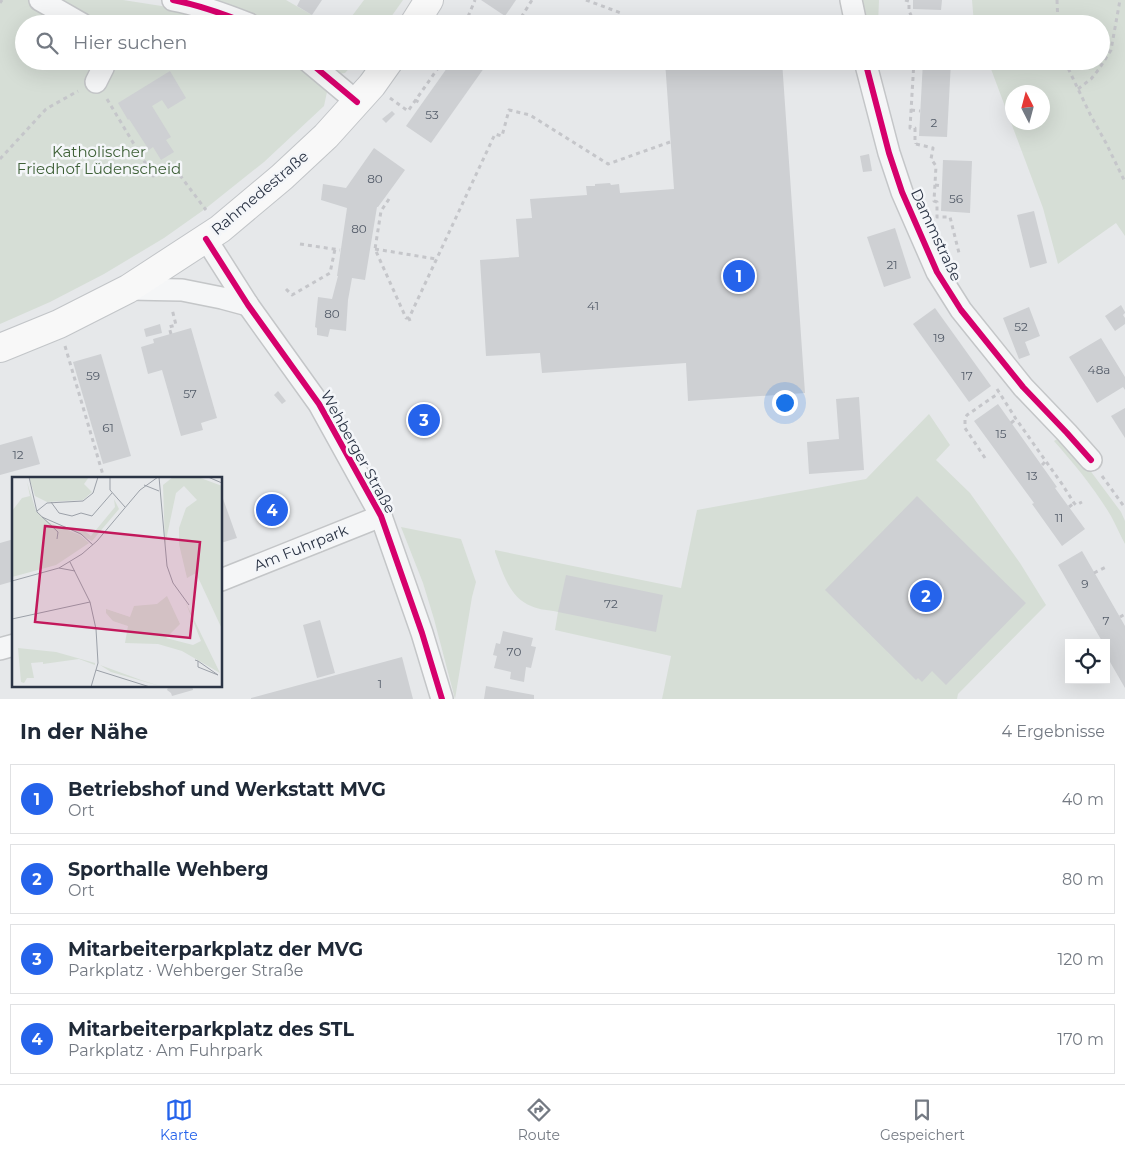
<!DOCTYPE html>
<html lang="de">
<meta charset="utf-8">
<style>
:root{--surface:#fff;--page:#f2f2f3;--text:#1f2937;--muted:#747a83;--line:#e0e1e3;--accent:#2563eb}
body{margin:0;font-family:Montserrat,sans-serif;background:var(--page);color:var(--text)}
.controls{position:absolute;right:15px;bottom:15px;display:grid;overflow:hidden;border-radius:0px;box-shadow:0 5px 20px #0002}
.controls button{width:45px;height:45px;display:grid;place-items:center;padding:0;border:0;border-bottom:1px solid var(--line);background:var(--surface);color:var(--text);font:25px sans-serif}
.compass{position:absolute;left:1005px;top:85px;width:45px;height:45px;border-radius:50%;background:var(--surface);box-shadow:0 5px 20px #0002;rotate:354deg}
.you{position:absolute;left:784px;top:402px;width:18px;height:18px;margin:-12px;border:4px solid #fff;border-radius:50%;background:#1a73e8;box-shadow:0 0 0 8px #1a73e833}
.badge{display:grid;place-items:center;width:32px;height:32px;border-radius:50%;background:var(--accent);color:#fff;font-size:16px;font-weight:700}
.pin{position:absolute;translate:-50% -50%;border:2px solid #fff;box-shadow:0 1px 5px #0006}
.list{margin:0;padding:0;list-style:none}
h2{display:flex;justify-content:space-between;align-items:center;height:65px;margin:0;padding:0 20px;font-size:21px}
h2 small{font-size:16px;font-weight:400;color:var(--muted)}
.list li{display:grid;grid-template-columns:32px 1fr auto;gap:15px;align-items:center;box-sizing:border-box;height:70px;margin:0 10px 10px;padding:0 10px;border:1px solid var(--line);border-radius:0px}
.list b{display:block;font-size:19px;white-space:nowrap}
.list p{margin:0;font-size:16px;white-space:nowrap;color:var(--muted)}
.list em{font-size:16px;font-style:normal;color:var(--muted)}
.icon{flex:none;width:28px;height:28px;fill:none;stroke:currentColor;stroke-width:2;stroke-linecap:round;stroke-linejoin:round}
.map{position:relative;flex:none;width:1125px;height:699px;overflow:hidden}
.search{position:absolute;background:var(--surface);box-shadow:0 5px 20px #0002;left:15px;right:15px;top:15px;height:55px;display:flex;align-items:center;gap:12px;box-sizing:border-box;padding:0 18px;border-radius:28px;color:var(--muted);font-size:19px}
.sheet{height:385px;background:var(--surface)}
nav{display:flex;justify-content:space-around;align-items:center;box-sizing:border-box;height:70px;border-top:1px solid var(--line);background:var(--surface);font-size:14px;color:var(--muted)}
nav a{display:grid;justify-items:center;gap:2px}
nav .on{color:var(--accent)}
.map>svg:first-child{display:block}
.green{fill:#d6ded6;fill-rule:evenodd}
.building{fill:#ced0d3}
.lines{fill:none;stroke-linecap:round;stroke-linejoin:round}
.minor-casing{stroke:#c4c6c8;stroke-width:24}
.major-casing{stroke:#c2c5c8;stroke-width:30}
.path{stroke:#c5c6ca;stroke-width:3;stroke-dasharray:4 4;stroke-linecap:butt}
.minor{stroke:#f5f6f7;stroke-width:21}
.major{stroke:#f8f8f8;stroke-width:28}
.cycleway-casing{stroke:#f4f6f9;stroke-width:9}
.cycleway{stroke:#d6006c;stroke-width:6}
.labels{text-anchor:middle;stroke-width:5;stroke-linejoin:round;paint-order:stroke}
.number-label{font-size:12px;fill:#545c69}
.park-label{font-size:15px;fill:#3f6138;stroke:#f4f6f9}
.street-label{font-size:15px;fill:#2b3445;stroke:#f4f6f9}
.inset-road{fill:none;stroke:#9ba0a8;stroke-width:1}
.view{fill:#c2185b;fill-opacity:0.15;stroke:#c2185b;stroke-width:2.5}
.inset-edge{fill:none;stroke:#2b3445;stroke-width:2.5}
</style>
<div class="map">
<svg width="1125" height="699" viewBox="0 0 1125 699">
<rect width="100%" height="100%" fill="#e6e8ea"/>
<g class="green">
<polygon points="0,0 123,0 168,7 229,24 24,24 24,61 296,61 323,85 327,92 324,106 264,162 205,209 164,238 104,274 50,302 0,324"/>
<polygon points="204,0 286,0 312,15 323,24 265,24 228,8"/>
<polygon points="364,0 403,0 386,24 346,24"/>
<polygon points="862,0 879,0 878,24 867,24"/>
<path d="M972,0H1125V236L1116,223L1058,264L1043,208L988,61H1101V24H974ZM1012,92H1042V122H1012Z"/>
<polygon points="320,61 356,61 345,73 338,74"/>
<path d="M929,414L950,445L936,460L970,493L1020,563L1046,605L958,694L957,699H662L671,656L555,630L558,612C550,610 539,610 531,606C509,597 503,573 495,552V550L681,588L697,510L866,479Z"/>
<path d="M1061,437L1089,469L1121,512L1125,521V544C1120,535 1116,525 1111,516C1095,489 1075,465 1054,441Z"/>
<polygon points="401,527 461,539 476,582 472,597 455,699 434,619 423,583"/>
</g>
<g class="building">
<polygon points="300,0 322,0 312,15 297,6"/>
<polygon points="481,0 516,0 505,16"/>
<polygon points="913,0 942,0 941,10 913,9"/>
<polygon points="174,61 187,61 178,67"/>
<polygon points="452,61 489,61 431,143 406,126"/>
<polygon points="665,61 782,61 805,393 688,401 686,363 542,373 540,353 486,356 480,260 519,257 516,219 532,218 530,199 587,195 586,186 595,186 595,184 610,183 611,185 619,184 620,193 674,189"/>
<polygon points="923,61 951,61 947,137 919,136"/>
<polygon points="170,71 186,98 168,109 162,100 152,106 171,137 166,140 174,152 161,160 153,147 149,150 129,119 128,120 118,103"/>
<polygon points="392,111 395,114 386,123 382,119"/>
<polygon points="374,148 405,170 378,207 377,207 365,280 352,278 348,300 346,331 330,329 328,337 317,335 317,328 315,327 318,297 332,299 338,276 337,276 347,208 321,200 323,184 346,188"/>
<polygon points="869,154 872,171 863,172 860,156"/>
<polygon points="943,160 972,161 970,213 941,211"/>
<polygon points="1034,211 1047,263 1030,268 1017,215"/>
<polygon points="895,228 911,278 884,287 867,237"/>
<polygon points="1121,305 1125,312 1125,313 1123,315 1125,318 1125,324 1115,331 1105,316"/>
<polygon points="1029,307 1040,336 1025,342 1030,355 1019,359 1003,318"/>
<polygon points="935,308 991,386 969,402 913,324"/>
<polygon points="160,324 162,333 146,337 144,329"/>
<polygon points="191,328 217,418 201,423 203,430 181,436 162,370 148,374 141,347 154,343 153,339"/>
<polygon points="1101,338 1125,377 1125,390 1123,387 1097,403 1069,357"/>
<polygon points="101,354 131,456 103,464 73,362"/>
<polygon points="278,391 286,401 282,404 274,395"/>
<polygon points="859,397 864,470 809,474 807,442 839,439 836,399"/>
<polygon points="998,404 1057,487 1055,488 1085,529 1062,546 1032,504 1034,503 974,421"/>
<polygon points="1125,408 1125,438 1111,416"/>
<polygon points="32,436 40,464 0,475 0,445"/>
<polygon points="221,493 237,538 221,543"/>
<polygon points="917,496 1026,603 946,685 932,671 922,682 918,678 916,680 825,590"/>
<polygon points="14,539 14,581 0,585 0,543"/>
<polygon points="1082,551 1125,626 1125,688 1106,655 1108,653 1106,649 1106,643 1103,643 1058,565"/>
<polygon points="566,575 663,595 656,632 558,612"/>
<polygon points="320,620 335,673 317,678 303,625"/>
<polygon points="503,631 533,638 531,646 536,647 531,668 526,667 524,682 510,679 511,672 494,668 497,656 493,655 496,643 500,644"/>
<polygon points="402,657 413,699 251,699 251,698"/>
<polygon points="169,685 192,685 193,690 172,696 171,693 167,690"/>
<polygon points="486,686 534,695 534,699 484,699"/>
</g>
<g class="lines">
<defs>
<g id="minor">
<polyline points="40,0 82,24"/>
<path d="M173,0C199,5 224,14 249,24"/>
<polyline points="851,0 856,24"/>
<polyline points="308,61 357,102"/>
<polyline points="865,61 889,153 902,192 937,272 961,310 1023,387 1067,433 1091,460"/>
<polyline points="96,82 103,68 105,61"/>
<polyline points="206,239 248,305 319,404 381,516 422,633 442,699"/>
<polyline points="128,289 182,290 222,298 248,305"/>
<polyline points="221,580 381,516"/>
<polyline points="0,649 14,645"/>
</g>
<g id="major">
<polyline points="414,24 429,0"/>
<polyline points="0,348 59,324 128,289 220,229 282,177 326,136 372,85 389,61"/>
</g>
</defs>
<use href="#minor" class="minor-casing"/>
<use href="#major" class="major-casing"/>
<g class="path">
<polyline points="586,0 621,13"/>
<polyline points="905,0 909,1 909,11 915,24"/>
<polyline points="1057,0 1058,24"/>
<polyline points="0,3 2,0"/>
<polyline points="467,18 478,24"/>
<polyline points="465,24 475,0"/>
<polyline points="517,24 532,0"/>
<polyline points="914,61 910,128 915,128 915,141 916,141 916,144"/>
<polyline points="1066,61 1067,66 1091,116 1106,143 1125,182"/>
<polyline points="1078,89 1091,79 1099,69 1111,50 1120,0"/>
<polyline points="390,98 408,111 443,61"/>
<polyline points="107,99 153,176 176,170 206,210"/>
<polyline points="415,100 422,104"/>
<polyline points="911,110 920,111"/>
<polyline points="916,144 933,148 931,159 936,166 934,201 937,202 937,217 950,217 959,253 960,253"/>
<polyline points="0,159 46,109 78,91"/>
<polyline points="935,185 942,186"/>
<polyline points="389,199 381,211 375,249 406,318 409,318"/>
<polyline points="300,244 340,250"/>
<polyline points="375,249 436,259"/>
<polyline points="286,289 292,295 330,273 335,249"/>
<polyline points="410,321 409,318 495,134 502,136 509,110 530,115 608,164 670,142"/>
<polyline points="171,334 169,327 176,325 172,309"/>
<polyline points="65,346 103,475"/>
<polyline points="997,389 1016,419 1062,484 1074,503 1076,505 1082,502"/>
<polyline points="1011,423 1016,419"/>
<polyline points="985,458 965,428 965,418 967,415 999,393"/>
<polyline points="1042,465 1046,461"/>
<polyline points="1102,476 1125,508"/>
<polyline points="1069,507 1074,503"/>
<polyline points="1094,573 1106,567"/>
<polyline points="1120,617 1125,614"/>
</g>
<use href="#minor" class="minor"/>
<use href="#major" class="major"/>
<defs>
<g id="cycleway">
<path d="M173,0C199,5 224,14 249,24"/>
<polyline points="308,61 357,102"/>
<polyline points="865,61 889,153 902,192 937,272 961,310 1023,387 1067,433 1091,460"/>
<polyline points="206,239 248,305 319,404 381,516 422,633 442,699"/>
</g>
</defs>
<use href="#cycleway" class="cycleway-casing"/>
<use href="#cycleway" class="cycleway"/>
</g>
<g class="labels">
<g class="number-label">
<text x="432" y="119">53</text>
<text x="934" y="127">2</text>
<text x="375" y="183">80</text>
<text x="956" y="203">56</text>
<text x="359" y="233">80</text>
<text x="892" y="269">21</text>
<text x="593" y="310">41</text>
<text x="332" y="318">80</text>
<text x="1021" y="331">52</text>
<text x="939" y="342">19</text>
<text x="1099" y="374">48a</text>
<text x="93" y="380">59</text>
<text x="967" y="380">17</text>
<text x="190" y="398">57</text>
<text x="108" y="432">61</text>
<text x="1001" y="438">15</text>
<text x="18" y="459">12</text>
<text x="1032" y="480">13</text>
<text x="1059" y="522">11</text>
<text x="1085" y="588">9</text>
<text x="611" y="608">72</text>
<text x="1106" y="625">7</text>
<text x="514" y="656">70</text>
<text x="380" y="688">1</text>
</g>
<g class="park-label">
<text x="99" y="157">Katholischer<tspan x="99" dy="17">Friedhof Lüdenscheid</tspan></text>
</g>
<g class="street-label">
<text transform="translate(260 193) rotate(-40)" y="5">Rahmedestraße</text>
<text transform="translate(936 235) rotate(65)" y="5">Dammstraße</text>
<text transform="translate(358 452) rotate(61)" y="5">Wehberger Straße</text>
<text transform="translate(301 548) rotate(-22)" y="5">Am Fuhrpark</text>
</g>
</g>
<g transform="translate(12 477)">
<rect width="210" height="210" fill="#e6e8ea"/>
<path d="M17,0H77L72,7L80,15L71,23L35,25L23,19ZM161,0H186L210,9V152L184,96L175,101L167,67V51L174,31L185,23L172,9L164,16L153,68L151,8ZM15,5L24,34L36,45L68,58L77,66L44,88L0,100V34L10,21L18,19ZM102,22L107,32L80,64L54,50L70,52L79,59L103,30ZM155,119L168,147L154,161L181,168L189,164L173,124L208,196L170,174L146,167L113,166L116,149L101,144L94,136V132L118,140L122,129L145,127ZM6,171L44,175L83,186V188L67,182L31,187V185L19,186L22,201H15L12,206L9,205ZM88,188L129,203L151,210L99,195Z" fill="#d6ded6"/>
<path class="inset-road" d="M17,0L25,35L46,55L45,62M98,0V13L113,30M147,0L155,89L161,106L177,128M196,0L210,6M132,8L147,14M39,25L47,36L60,39L69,36L80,39L100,16M25,34L35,26L71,24L81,16L86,0M30,40L69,57L81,68M58,85L78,125L84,152L86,186L79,210M47,91L63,94M0,104L47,91L70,77L85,64L128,13L146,0M0,142L78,125M183,183L186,184L206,198L186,190V184M84,193L138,210"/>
<path class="view" d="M33,49L188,65L178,161L23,145Z"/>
<rect width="210" height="210" class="inset-edge"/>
</g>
</svg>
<div class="controls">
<button><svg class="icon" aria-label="locate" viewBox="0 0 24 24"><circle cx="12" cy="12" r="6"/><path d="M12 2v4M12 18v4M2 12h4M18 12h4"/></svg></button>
</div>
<svg class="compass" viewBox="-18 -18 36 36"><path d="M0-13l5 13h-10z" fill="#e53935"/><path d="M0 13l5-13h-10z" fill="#747a83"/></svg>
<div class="you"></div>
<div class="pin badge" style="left:739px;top:276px">1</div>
<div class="pin badge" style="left:926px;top:596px">2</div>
<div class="pin badge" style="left:424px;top:420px">3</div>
<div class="pin badge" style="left:272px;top:510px">4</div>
<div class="search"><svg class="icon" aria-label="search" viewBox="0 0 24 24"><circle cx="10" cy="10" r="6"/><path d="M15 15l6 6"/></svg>Hier suchen</div>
</div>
<section class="sheet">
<h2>In der Nähe<small>4 Ergebnisse</small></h2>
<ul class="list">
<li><span class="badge">1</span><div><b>Betriebshof und Werkstatt MVG</b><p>Ort</p></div><em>40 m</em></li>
<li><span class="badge">2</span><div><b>Sporthalle Wehberg</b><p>Ort</p></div><em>80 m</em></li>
<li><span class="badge">3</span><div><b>Mitarbeiterparkplatz der MVG</b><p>Parkplatz · Wehberger Straße</p></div><em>120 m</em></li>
<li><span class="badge">4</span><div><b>Mitarbeiterparkplatz des STL</b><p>Parkplatz · Am Fuhrpark</p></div><em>170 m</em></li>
</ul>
</section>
<nav>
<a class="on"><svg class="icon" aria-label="map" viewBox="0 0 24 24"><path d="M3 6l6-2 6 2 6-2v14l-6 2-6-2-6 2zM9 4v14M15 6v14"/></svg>Karte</a>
<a><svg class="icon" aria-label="directions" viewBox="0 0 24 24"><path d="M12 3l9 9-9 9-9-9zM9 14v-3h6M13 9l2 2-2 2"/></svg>Route</a>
<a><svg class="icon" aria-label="saved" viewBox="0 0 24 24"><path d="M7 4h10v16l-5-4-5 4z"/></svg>Gespeichert</a>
</nav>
